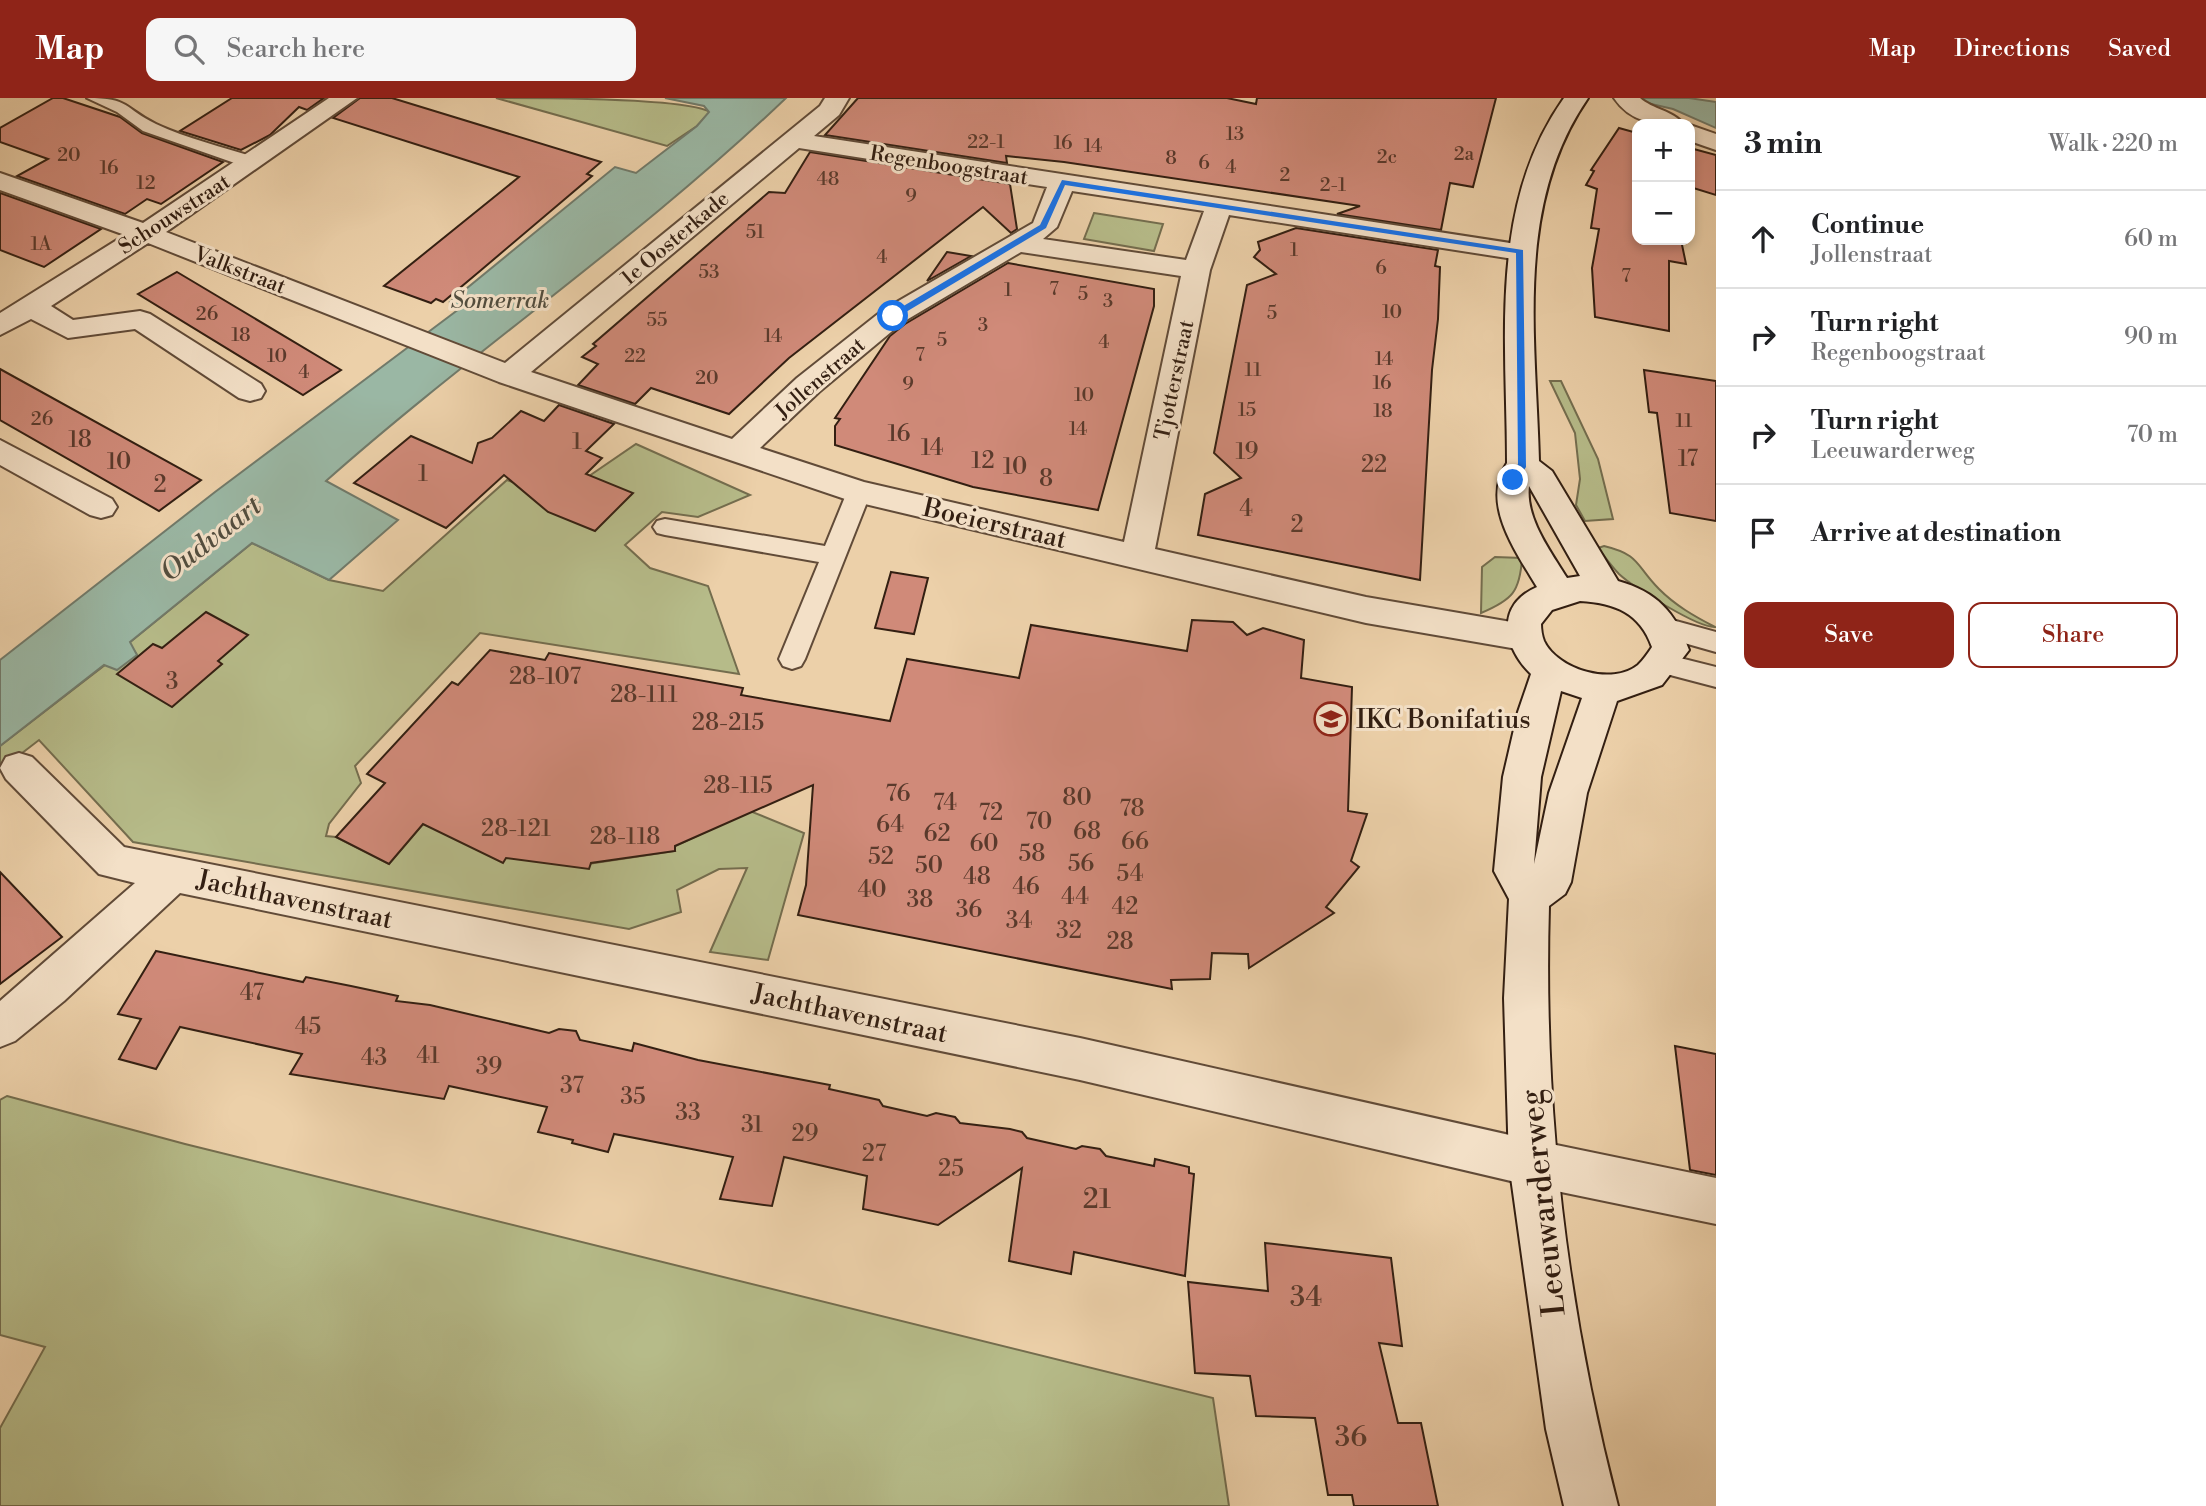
<!DOCTYPE html>
<meta charset="utf-8">
<style>
:root{--surface:#fff;--page:#f6f6f6;--text:#202124;--muted:#757577;--line:#e0e0e0;--accent:#8f2418}
body{margin:0;font-family:"Libre Bodoni",serif;background:var(--page);color:var(--text)}
.controls{position:absolute;right:21px;top:21px;display:grid;overflow:hidden;border-radius:14px;box-shadow:0 4px 10px #0003}
.controls button{width:63px;height:63px;display:grid;place-items:center;padding:0;border:0;border-bottom:2px solid var(--line);background:var(--surface);color:var(--text);font:35px sans-serif}
.stop{position:absolute;width:21px;height:21px;margin:-16px;border:5px solid #1a73e8;border-radius:50%;background:#fff}
.stop.end{background:#1a73e8;border-color:#fff;box-shadow:0 2px 7px #0008}
.list{margin:0;padding:0;list-style:none}
h2{display:flex;justify-content:space-between;align-items:center;height:91px;margin:0;padding:0 28px;font-size:30px}
h2 small{font-size:23px;font-weight:400;color:var(--muted)}
.list li{display:grid;grid-template-columns:46px 1fr auto;gap:21px;align-items:center;box-sizing:border-box;height:98px;padding:0 28px;border-top:2px solid var(--line)}
.list b{display:block;font-size:26px;white-space:nowrap}
.list p{margin:0;font-size:23px;white-space:nowrap;color:var(--muted)}
.list em{font-size:23px;font-style:normal;color:var(--muted)}
.actions{display:flex;gap:14px;padding:21px 28px}
.actions a{flex:1;padding:16px 0;border:2px solid var(--accent);border-radius:14px;text-align:center;font-size:24px;color:var(--accent)}
.actions .main{background:var(--accent);color:#fff}
.icon{flex:none;width:38px;height:38px;fill:none;stroke:currentColor;stroke-width:2;stroke-linecap:round;stroke-linejoin:round}
.map{position:relative;flex:none;width:1716px;height:1408px;overflow:hidden}
header{display:flex;align-items:center;gap:42px;box-sizing:border-box;height:98px;padding:0 35px;background:var(--accent);color:#fff}
header strong{font-size:33px}
nav{display:flex;gap:38px;margin-inline-start:auto;font-size:24px}
.search{width:490px;height:63px;background:var(--page);display:flex;align-items:center;gap:18px;box-sizing:border-box;padding:0 24px;border-radius:14px;color:var(--muted);font-size:26px}
main{display:flex}
aside{flex:1;background:var(--surface)}
.map>svg:first-child{display:block}
.green{fill:#b6bb89;stroke:#746d4e;stroke-width:2}
.water{fill:#9ab7a4;stroke:#717a6a;stroke-width:2}
.building{fill:#d08a79;stroke:#331f12;stroke-width:2}
.lines{fill:none;stroke-linecap:round;stroke-linejoin:round}
.service-casing{stroke:#614b38;stroke-width:4}
.minor-casing{stroke:#614b38;stroke-width:4}
.secondary-casing{stroke:#331f12;stroke-width:4}
.service{fill:#f3e0c7;fill-rule:evenodd}
.minor{fill:#f3e0c7;fill-rule:evenodd}
.secondary{fill:#f3e0c7;fill-rule:evenodd}
.route{fill:#1a73e8}
.labels{text-anchor:middle;stroke-width:6;stroke-linejoin:round;paint-order:stroke}
.far-number-label{font-size:19px;fill:#5a3a2c}
.far-street-label{font-size:21px;fill:#331f12;stroke:#f3e0c7}
.far-water-label{font-size:23px;font-style:italic;fill:#524d3e;stroke:#f3e0c7}
.number-label{font-size:23px;fill:#5a3a2c}
.street-label{font-size:26px;fill:#331f12;stroke:#f3e0c7}
.poi-label{font-size:26px;fill:#331f12;stroke:#f3e0c7;text-anchor:start}
.water-label{font-size:28px;font-style:italic;fill:#524d3e;stroke:#f3e0c7}
.near-number-label{font-size:28px;fill:#5a3a2c}
.near-street-label{font-size:32px;fill:#331f12;stroke:#f3e0c7}
</style>
<header>
<strong>Map</strong>
<div class="search"><svg class="icon" aria-label="search" viewBox="0 0 24 24"><circle cx="10" cy="10" r="6"/><path d="M15 15l6 6"/></svg>Search here</div>
<nav><a>Map</a><a>Directions</a><a>Saved</a></nav>
</header>
<main>
<div class="map">
<svg width="1716" height="1408" viewBox="0 0 1716 1408">
<rect width="100%" height="100%" fill="#ecd0a9"/>
<filter id="stains"><feTurbulence type="fractalNoise" baseFrequency=".00286" numOctaves="4"/><feColorMatrix values="0 0 0 0 .2 0 0 0 0 .09 0 0 0 0 .02 0 0 0 .5 -.17"/></filter>
<radialGradient id="worn" r=".72"><stop offset=".6" stop-color="#630" stop-opacity="0"/><stop offset="1" stop-color="#630" stop-opacity=".3"/></radialGradient>
<g class="green">
<path d="M496,0C534,0 687,0 710,14L697,28L667,48Z"/>
<polygon points="1094,115 1163,126 1154,153 1084,141"/>
<polygon points="1550,283 1561,283 1598,361 1613,421 1585,423 1576,407 1580,381 1575,335"/>
<polygon points="636,346 750,397 698,419 662,414 625,447 650,470 708,488 739,576 480,535 355,668 361,685 329,726 326,738 336,739 389,766 423,726 505,759 588,766 675,753 673,749 750,713 804,735 768,862 710,854 747,770 719,771 677,792 681,814 629,831 133,744 39,642 0,672 0,648 105,567 137,557 129,545 252,445 329,482 383,493 507,382 557,400"/>
<path d="M1604,448C1641,457 1635,467 1659,491C1676,508 1694,518 1715,529C1698,530 1633,489 1619,476C1612,469 1605,459 1598,450Z"/>
<path d="M1495,459L1522,460C1520,494 1512,502 1481,515L1482,469Z"/>
<polygon points="7,998 185,1046 1213,1300 1229,1408 0,1408 0,1330 45,1249 0,1237 0,1002"/>
</g>
<g class="water">
<path d="M665,0H786C642,138 475,251 326,383L398,422L329,482L252,445L130,544L137,557L117,572L104,567L0,648V562L215,394L459,211L450,204L615,69L636,75L697,28L709,14L704,8Z"/>
<polygon points="1625,0 1689,0 1716,4 1716,30 1673,11"/>
</g>
<g class="building">
<polygon points="53,0 63,0 120,19 142,35 223,64 161,106 147,101 125,116 17,78 48,61 0,44 0,30"/>
<polygon points="232,0 324,0 307,12 299,9 270,37 241,52 180,33"/>
<polygon points="360,0 392,0 601,64 587,76 592,78 480,173 443,204 436,201 431,205 384,188 519,79 333,20"/>
<polygon points="858,0 1227,0 1256,6 1257,0 1496,0 1473,89 1450,85 1441,132 1337,116 1360,108 1064,64 1006,58 1007,65 825,37"/>
<polygon points="1619,30 1637,35 1637,142 1681,142 1686,166 1669,163 1669,233 1595,219 1592,170 1599,131 1591,130 1597,91 1586,87 1594,73 1591,72"/>
<polygon points="1690,50 1716,57 1716,97 1690,89"/>
<polygon points="810,54 1010,86 1017,131 1011,135 983,109 789,260 729,316 651,290 635,306 578,287 598,266 582,259 596,248 593,246 769,94 785,95"/>
<polygon points="0,95 101,131 44,169 0,152"/>
<polygon points="1296,130 1438,152 1435,168 1440,169 1438,221 1432,272 1420,482 1198,437 1205,396 1241,380 1214,355 1247,187 1276,176 1254,159 1260,152 1258,144"/>
<polygon points="947,154 971,158 927,183"/>
<polygon points="1008,165 1154,191 1154,208 1098,412 973,389 835,347 835,328 840,321 835,320 890,238 905,226"/>
<polygon points="177,174 341,272 303,297 138,196"/>
<polygon points="0,271 201,382 159,413 0,322"/>
<polygon points="1644,272 1716,283 1716,423 1670,415 1657,315 1649,314"/>
<polygon points="559,307 614,326 586,353 602,360 586,376 633,395 595,433 548,414 504,377 446,430 354,385 411,338 472,365 478,345 492,340 521,313 544,323"/>
<polygon points="891,474 928,480 914,536 875,530"/>
<polygon points="206,514 248,537 218,563 222,566 172,609 117,576 153,546 162,550"/>
<polygon points="1192,522 1233,524 1247,537 1263,530 1304,542 1301,580 1352,589 1348,713 1367,716 1351,763 1359,769 1326,809 1334,815 1249,870 1248,856 1212,855 1210,881 1171,882 1172,891 798,817 806,787 813,687 675,748 675,753 591,765 589,771 506,760 503,765 423,726 389,766 336,739 385,685 367,676 452,584 458,587 490,552 545,562 549,555 743,590 741,597 890,623 907,561 1019,580 1031,527 1187,553"/>
<polygon points="0,774 62,839 0,886"/>
<polygon points="156,853 303,884 306,879 351,888 398,898 396,903 430,907 549,935 559,931 576,933 580,942 632,953 634,945 698,962 830,987 829,991 879,1002 883,1008 927,1018 936,1015 955,1019 960,1025 1010,1031 1022,1034 1027,1040 1076,1051 1082,1048 1100,1051 1106,1058 1154,1068 1155,1061 1189,1069 1189,1075 1194,1076 1185,1178 1074,1154 1071,1176 1009,1163 1022,1070 938,1127 863,1111 867,1078 784,1059 772,1108 720,1101 733,1059 614,1036 608,1054 572,1045 573,1042 538,1034 547,1009 449,988 444,1001 290,976 302,956 180,929 156,971 119,961 141,921 118,916"/>
<polygon points="1675,948 1716,956 1716,1077 1690,1072"/>
<polygon points="1265,1145 1391,1160 1402,1248 1379,1245 1398,1325 1421,1325 1438,1408 1354,1408 1352,1397 1328,1397 1315,1320 1256,1318 1250,1278 1195,1275 1188,1184 1268,1193"/>
</g>
<g class="lines">
<defs>
<g id="service">
<path d="M87,0C131,0 123,10 156,26C188,41 226,50 260,61L262,65L253,71L246,69L143,33L117,14Z"/>
<polygon points="859,386 867,388 871,394 805,561 801,568 792,571 783,568 779,561 819,464 665,437 657,435 653,429 657,423 665,421 825,448 847,394 851,388"/>
<polygon points="1665,520 1716,534 1716,554 1656,537 1652,530 1656,523"/>
<polygon points="1664,556 1716,569 1716,589 1655,573 1651,566 1655,559"/>
</g>
<g id="minor">
<path d="M329,0H357L166,134L505,265L820,8L825,0H849L839,17L814,38L1530,148L1534,154L1530,160L1520,162L1229,117L1210,172L1155,451L1366,499L1523,526L1535,530L1541,539L1535,548L1523,552L1366,525L848,402L499,284L148,145L51,208L73,222L140,213L150,216L261,286L265,293L261,300L250,303L239,300L135,231L68,240L31,221L0,237V215L125,137L0,92V75L143,125ZM799,50L1047,89L1033,125L883,212L797,280L732,341L531,274ZM1072,93L1204,113L1186,162L1043,141L1057,129ZM1021,154L1181,178L1124,444L864,384L760,350L819,294L903,224Z"/>
<path d="M1614,0H1640C1652,11 1674,13 1683,26C1655,27 1631,25 1614,0Z"/>
<polygon points="1690,27 1716,36 1716,52 1690,43"/>
<polygon points="0,342 112,401 117,409 112,417 101,420 90,417 0,367"/>
<polygon points="19,655 32,659 124,749 1080,940 1532,1042 1716,1080 1716,1126 1532,1088 1080,982 180,795 64,903 15,943 0,949 0,903 135,785 99,776 6,681 0,670 6,659"/>
</g>
<path id="secondary" d="M1564,0H1588C1514,107 1536,240 1539,363L1552,373L1618,483C1657,494 1675,514 1689,552L1662,587L1617,603L1587,695L1571,784L1565,796L1549,808C1543,1009 1567,1212 1618,1408H1564L1546,1331L1509,1065L1504,900L1509,801L1494,773L1503,679L1518,614L1531,576C1503,549 1495,507 1537,489C1516,454 1480,405 1507,365C1507,242 1488,107 1564,0ZM1529,388L1580,478L1567,480C1551,454 1525,420 1529,388ZM1580,503C1615,505 1640,515 1652,549C1648,555 1643,562 1638,567C1612,588 1558,572 1544,543C1542,538 1541,531 1541,526L1552,512ZM1561,593L1582,600L1549,695L1534,766L1541,679Z"/>
</defs>
<use href="#service" class="service-casing"/>
<use href="#minor" class="minor-casing"/>
<use href="#secondary" class="secondary-casing"/>
<use href="#service" class="service"/>
<use href="#minor" class="minor"/>
<use href="#secondary" class="secondary"/>
</g>
<polygon class="route" points="1062,82 1523,152 1526,369 1516,384 1510,384 1518,366 1516,155 1065,87 1046,130 896,220 890,220 890,216 1040,127"/>
<defs>
<symbol id="school-ring" viewBox="-11 -11 22 22"><circle r="9.5" fill="#f3e0c7" stroke="#8f2418" stroke-width="1.5"/><path d="M0-5L7-2L0 1L-7-2ZM-4 1L0 2.5L4 1V4Q0 6-4 4Z" fill="#8f2418"/></symbol>
</defs>
<g fill-rule="evenodd">
<use href="#school-ring" x="1312" y="602" width="38" height="38"/>
</g>
<g class="labels">
<g class="far-number-label">
<text x="1235" y="42">13</text>
<text x="986" y="50">22-1</text>
<text x="1063" y="51">16</text>
<text x="1093" y="54">14</text>
<text x="1464" y="62">2a</text>
<text x="69" y="63">20</text>
<text x="1387" y="65">2c</text>
<text x="1171" y="66">8</text>
<text x="1204" y="71">6</text>
<text x="1231" y="75">4</text>
<text x="109" y="76">16</text>
<text x="1285" y="83">2</text>
<text x="828" y="87">48</text>
<text x="146" y="91">12</text>
<text x="1333" y="93">2-1</text>
<text x="911" y="104">9</text>
<text x="755" y="140">51</text>
<text x="41" y="152">1A</text>
<text x="1294" y="158">1</text>
<text x="882" y="165">4</text>
<text x="1381" y="176">6</text>
<text x="709" y="180">53</text>
<text x="1626" y="184">7</text>
<text x="1054" y="197">7</text>
<text x="1008" y="198">1</text>
<text x="1083" y="202">5</text>
<text x="1108" y="209">3</text>
<text x="1392" y="220">10</text>
<text x="1272" y="221">5</text>
<text x="207" y="222">26</text>
<text x="657" y="228">55</text>
<text x="983" y="233">3</text>
<text x="241" y="243">18</text>
<text x="773" y="244">14</text>
<text x="942" y="248">5</text>
<text x="1104" y="250">4</text>
<text x="920" y="263">7</text>
<text x="277" y="264">10</text>
<text x="635" y="264">22</text>
<text x="1384" y="267">14</text>
<text x="1253" y="278">11</text>
<text x="304" y="280">4</text>
<text x="707" y="286">20</text>
<text x="1382" y="291">16</text>
<text x="908" y="292">9</text>
<text x="1084" y="303">10</text>
<text x="1247" y="318">15</text>
<text x="1383" y="319">18</text>
<text x="42" y="327">26</text>
<text x="1684" y="329">11</text>
<text x="1078" y="337">14</text>
</g>
<g class="far-street-label">
<text transform="translate(949 67) rotate(9)" y="7">Regenboogstraat</text>
<text transform="translate(174 116) rotate(-33)" y="7">Schouwstraat</text>
<text transform="translate(675 140) rotate(-40)" y="7">1e Oosterkade</text>
<text transform="translate(240 172) rotate(21)" y="7">Valkstraat</text>
<text transform="translate(820 280) rotate(-41)" y="7">Jollenstraat</text>
<text transform="translate(1174 282) rotate(-78)" y="7">Tjotterstraat</text>
</g>
<g class="far-water-label">
<text x="500" y="210">Somerrak</text>
</g>
<g class="number-label">
<text x="899" y="343">16</text>
<text x="80" y="349">18</text>
<text x="577" y="351">1</text>
<text x="932" y="357">14</text>
<text x="1247" y="361">19</text>
<text x="1688" y="368">17</text>
<text x="983" y="370">12</text>
<text x="119" y="371">10</text>
<text x="1374" y="374">22</text>
<text x="1015" y="376">10</text>
<text x="423" y="383">1</text>
<text x="1046" y="388">8</text>
<text x="160" y="394">2</text>
<text x="1246" y="418">4</text>
<text x="1297" y="434">2</text>
<text x="545" y="586">28-107</text>
<text x="172" y="591">3</text>
<text x="644" y="604">28-111</text>
<text x="728" y="632">28-215</text>
<text x="738" y="695">28-115</text>
<text x="898" y="703">76</text>
<text x="1077" y="707">80</text>
<text x="945" y="712">74</text>
<text x="1132" y="718">78</text>
<text x="991" y="722">72</text>
<text x="1039" y="731">70</text>
<text x="890" y="734">64</text>
<text x="516" y="738">28-121</text>
<text x="1087" y="741">68</text>
<text x="937" y="743">62</text>
<text x="625" y="746">28-118</text>
<text x="1135" y="751">66</text>
<text x="984" y="753">60</text>
<text x="1032" y="763">58</text>
<text x="881" y="766">52</text>
<text x="1081" y="773">56</text>
<text x="929" y="775">50</text>
<text x="1130" y="783">54</text>
<text x="977" y="786">48</text>
<text x="1026" y="796">46</text>
<text x="872" y="799">40</text>
<text x="1075" y="806">44</text>
<text x="920" y="809">38</text>
<text x="1125" y="816">42</text>
<text x="969" y="819">36</text>
<text x="1019" y="830">34</text>
<text x="1069" y="840">32</text>
<text x="1120" y="851">28</text>
<text x="252" y="902">47</text>
<text x="308" y="936">45</text>
<text x="428" y="965">41</text>
<text x="374" y="967">43</text>
<text x="489" y="976">39</text>
<text x="572" y="995">37</text>
<text x="633" y="1006">35</text>
<text x="688" y="1022">33</text>
<text x="752" y="1034">31</text>
<text x="805" y="1043">29</text>
<text x="874" y="1063">27</text>
<text x="951" y="1078">25</text>
</g>
<g class="street-label">
<text transform="translate(995 425) rotate(13)" y="9">Boeierstraat</text>
<text transform="translate(295 801) rotate(12)" y="9">Jachthavenstraat</text>
<text transform="translate(850 915) rotate(12)" y="9">Jachthavenstraat</text>
</g>
<g class="poi-label">
<text x="1356" y="630">IKC Bonifatius</text>
</g>
<g class="water-label">
<text transform="translate(210 440) rotate(-38)" y="10">Oudvaart</text>
</g>
<g class="near-number-label">
<text x="1097" y="1110">21</text>
<text x="1306" y="1208">34</text>
<text x="1351" y="1348">36</text>
</g>
<g class="near-street-label">
<text transform="translate(1542 1105) rotate(-96)" y="11">Leeuwarderweg</text>
</g>
</g>
<rect width="100%" height="100%" filter="url(#stains)"/>
<rect width="100%" height="100%" fill="url(#worn)"/>
</svg>
<div class="controls">
<button>+</button>
<button>−</button>
</div>
<div class="stop" style="left:893px;top:218px"></div>
<div class="stop end" style="left:1513px;top:382px"></div>
</div>
<aside>
<h2>3 min<small>Walk · 220 m</small></h2>
<ul class="list">
<li><svg class="icon" aria-label="ahead" viewBox="0 0 24 24"><path d="M12 20V5M6 11l6-6 6 6"/></svg><div><b>Continue</b><p>Jollenstraat</p></div><em>60 m</em></li>
<li><svg class="icon" aria-label="right" viewBox="0 0 24 24"><path d="M7 20v-9h11M14 6l5 5-5 5"/></svg><div><b>Turn right</b><p>Regenboogstraat</p></div><em>90 m</em></li>
<li><svg class="icon" aria-label="right" viewBox="0 0 24 24"><path d="M7 20v-9h11M14 6l5 5-5 5"/></svg><div><b>Turn right</b><p>Leeuwarderweg</p></div><em>70 m</em></li>
<li><svg class="icon" aria-label="arrive" viewBox="0 0 24 24"><path d="M6 21V4h12l-3 4 3 4H6"/></svg><div><b>Arrive at destination</b></div></li>
</ul>
<div class="actions"><a class="main">Save</a><a>Share</a></div>
</aside>
</main>
